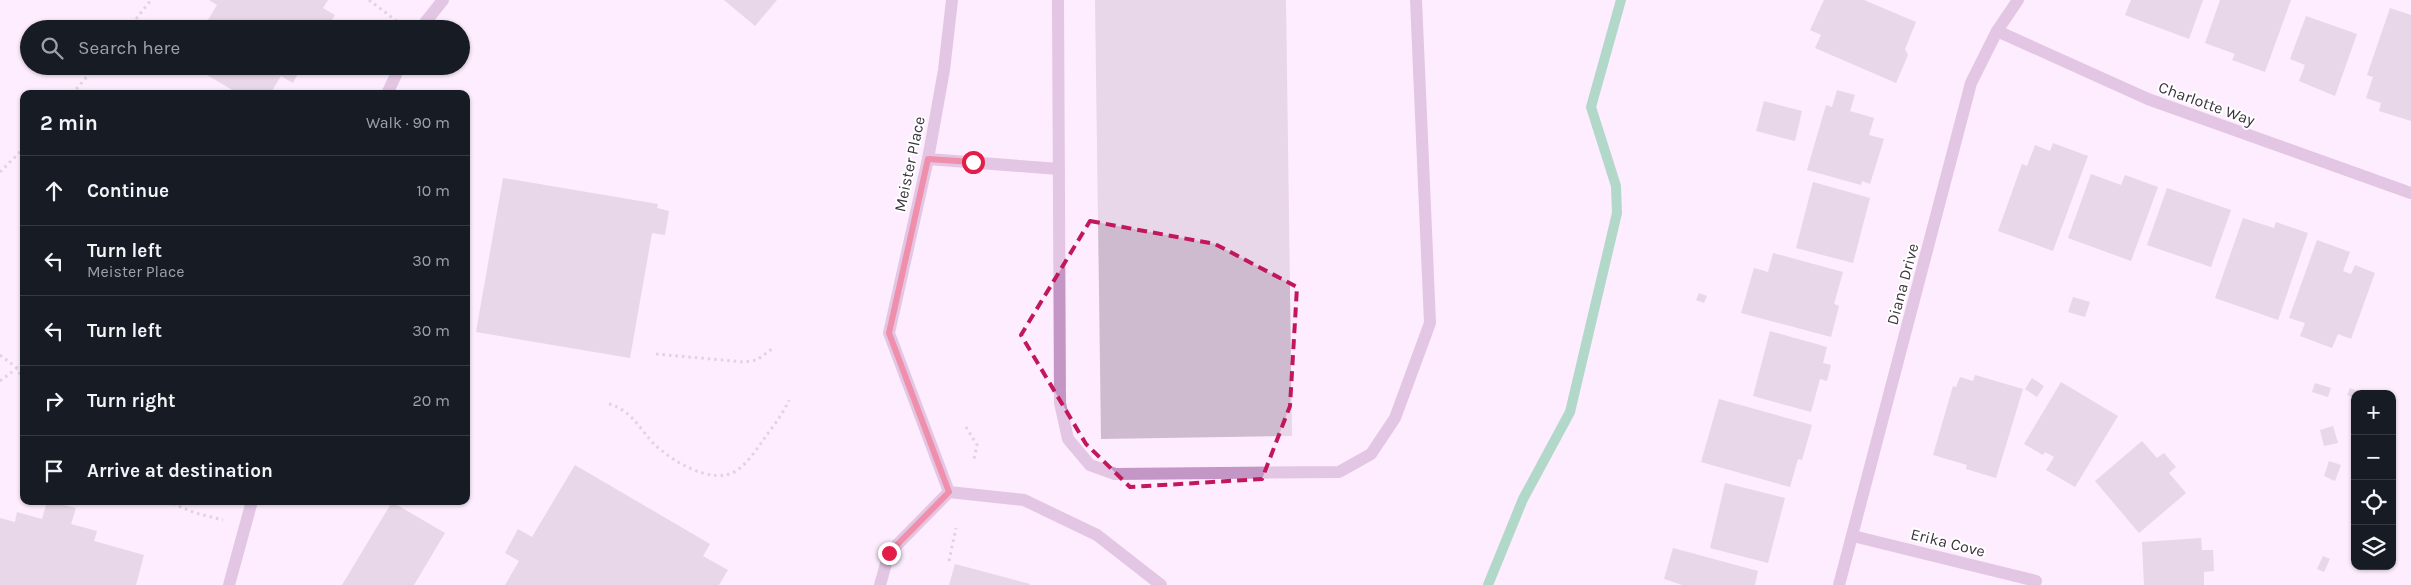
<!DOCTYPE html>
<meta charset="utf-8">
<style>
:root{--surface:#171b24;--page:#20242c;--text:#f1f3f6;--muted:#9ea1a6;--line:#363941}
body{margin:0;font-family:Karla,sans-serif;background:var(--page);color:var(--text)}
.controls{position:absolute;right:15px;bottom:15px;display:grid;overflow:hidden;border-radius:10px;box-shadow:0 1px 4px #0004}
.controls button{width:45px;height:45px;display:grid;place-items:center;padding:0;border:0;border-bottom:1px solid var(--line);background:var(--surface);color:var(--text);font:25px sans-serif}
.stop{position:absolute;width:15px;height:15px;margin:-11px;border:4px solid #e11d48;border-radius:50%;background:#fff}
.stop.end{background:#e11d48;border-color:#fff;box-shadow:0 1px 5px #0008}
.list{margin:0;padding:0;list-style:none}
h2{display:flex;justify-content:space-between;align-items:center;height:65px;margin:0;padding:0 20px;font-size:21px}
h2 small{font-size:16px;font-weight:400;color:var(--muted)}
.list li{display:grid;grid-template-columns:32px 1fr auto;gap:15px;align-items:center;box-sizing:border-box;height:70px;padding:0 20px;border-top:1px solid var(--line)}
.list b{display:block;font-size:19px;white-space:nowrap}
.list p{margin:0;font-size:16px;white-space:nowrap;color:var(--muted)}
.list em{font-size:16px;font-style:normal;color:var(--muted)}
.icon{flex:none;width:28px;height:28px;fill:none;stroke:currentColor;stroke-width:2;stroke-linecap:round;stroke-linejoin:round}
.map{position:relative;flex:none;width:2411px;height:585px;overflow:hidden}
.search{position:absolute;background:var(--surface);box-shadow:0 1px 4px #0004;left:20px;top:20px;width:450px;height:55px;display:flex;align-items:center;gap:12px;box-sizing:border-box;padding:0 18px;border-radius:28px;color:var(--muted);font-size:19px}
.panel{position:absolute;background:var(--surface);box-shadow:0 1px 4px #0004;left:20px;top:90px;width:450px;height:415px;border-radius:10px}
.map>svg:first-child{display:block}
.lines{fill:none;stroke-linecap:round;stroke-linejoin:round}
.stream{stroke:#58bf8b;stroke-width:10}
.building{fill:#cfbbd0}
.path{stroke:#bfb2c0;stroke-width:3;stroke-dasharray:2.5 4;stroke-linecap:butt}
.minor{stroke:#c396c5;stroke-width:12}
.route{stroke:#e11d48;stroke-width:6}
.marked{fill:none;stroke:#c2185b;stroke-width:4;stroke-dasharray:10 6;stroke-linejoin:round}
.labels{text-anchor:middle;stroke-width:4;stroke-linejoin:round;paint-order:stroke}
.street-label{font-size:16px;fill:#3c343d;stroke:#fff}
</style>
<div class="map">
<svg width="2411" height="585" viewBox="0 0 2411 585">
<rect width="100%" height="100%" fill="#fdedfe"/>
<g class="lines">
<polyline class="stream" points="1488,585 1523,499 1570,412 1617,213 1616,186 1591,107 1621,0"/>
</g>
<g class="building">
<polygon points="209,0 328,0 323,8 335,15 326,29 205,29 203,28 217,5"/>
<polygon points="724,0 777,0 755,26"/>
<polygon points="1095,0 1286,0 1292,436 1101,439"/>
<polygon points="1824,0 1864,0 1916,22 1905,49 1908,55 1896,83 1815,48 1821,35 1810,30"/>
<polygon points="2131,0 2203,0 2189,39 2125,15"/>
<polygon points="2220,0 2291,0 2265,72 2232,60 2235,54 2205,43"/>
<polygon points="2390,8 2411,15 2411,121 2379,111 2381,103 2366,98 2373,77 2367,75"/>
<polygon points="2306,16 2357,34 2335,96 2299,81 2305,65 2290,59"/>
<polygon points="192,66 302,66 293,83 281,76 270,94 239,94"/>
<polygon points="1837,90 1855,95 1850,111 1874,118 1869,135 1884,139 1870,184 1862,181 1861,185 1807,170 1826,105 1832,107"/>
<polygon points="1764,101 1802,111 1795,141 1756,131"/>
<polygon points="2053,143 2088,156 2053,251 1998,231 2022,164 2027,166 2035,145 2050,151"/>
<polygon points="2091,174 2121,185 2125,175 2158,187 2131,261 2068,238"/>
<polygon points="503,178 658,204 657,208 669,211 665,235 652,233 630,358 476,332"/>
<polygon points="1813,182 1870,198 1853,263 1796,248"/>
<polygon points="2167,188 2231,210 2211,267 2147,245"/>
<polygon points="2243,218 2274,228 2276,222 2308,233 2278,320 2215,298"/>
<polygon points="2317,240 2350,252 2343,271 2351,274 2355,265 2375,273 2351,339 2338,334 2332,348 2300,336 2305,323 2289,318"/>
<polygon points="1773,253 1843,272 1834,304 1839,306 1831,337 1741,313 1754,268 1768,272"/>
<polygon points="1699,293 1707,296 1704,303 1696,300"/>
<polygon points="2073,297 2090,302 2085,317 2068,312"/>
<polygon points="1770,331 1827,347 1823,363 1831,365 1827,381 1820,379 1811,412 1753,396"/>
<polygon points="1975,375 2023,389 1996,478 1966,469 1967,465 1933,455 1953,386 1956,387 1960,377 1973,381"/>
<polygon points="2032,378 2044,386 2037,397 2025,389"/>
<polygon points="2061,382 2118,416 2075,487 2046,470 2054,457 2045,452 2043,455 2024,444"/>
<polygon points="2315,383 2331,388 2328,397 2312,392"/>
<polygon points="2350,388 2358,391 2355,394 2355,398 2347,395"/>
<polygon points="1719,399 1812,425 1802,460 1798,459 1790,487 1701,462"/>
<polygon points="2333,426 2338,443 2324,446 2320,430"/>
<polygon points="2142,441 2157,458 2164,453 2176,467 2169,473 2186,493 2139,533 2095,481"/>
<polygon points="2329,461 2341,465 2335,481 2324,476"/>
<polygon points="575,465 710,544 703,556 728,570 719,585 505,585 519,561 505,553 518,529 532,537"/>
<polygon points="1725,483 1785,498 1768,563 1710,548"/>
<polygon points="47,501 76,508 71,524 97,531 94,541 144,555 136,585 0,585 0,518 15,522 17,512 42,519"/>
<polygon points="392,502 445,533 414,585 342,585"/>
<polygon points="2201,538 2202,550 2213,550 2214,571 2204,572 2204,585 2144,585 2142,542"/>
<polygon points="1673,548 1758,571 1755,585 1682,585 1664,579"/>
<polygon points="2323,556 2330,559 2324,572 2317,569"/>
<polygon points="955,564 1030,584 1030,585 949,585"/>
</g>
<g class="lines">
<g class="path">
<polyline points="369,0 398,22"/>
<polyline points="128,29 151,0"/>
<polyline points="72,94 96,66"/>
<polyline points="0,172 24,148"/>
<polyline points="656,354 744,362 757,360 773,348"/>
<polyline points="0,355 17,368 24,382"/>
<polyline points="0,381 17,368"/>
<path d="M609,404C631,410 639,428 654,444C672,461 712,486 736,471C748,463 756,450 764,439C773,426 783,414 789,400"/>
<polyline points="966,427 977,445 974,459"/>
<polyline points="167,501 195,513 223,520"/>
<polyline points="56,502 56,501"/>
<polyline points="949,561 956,528"/>
</g>
<g class="minor">
<polyline points="952,0 944,70 928,159 889,333 949,492 1024,500 1097,535 1161,585"/>
<polyline points="1058,0 1060,403 1068,439 1090,465 1115,474 1339,472 1371,454 1395,418 1430,323 1416,0"/>
<polyline points="420,29 443,0"/>
<polyline points="1997,31 2148,99 2411,193"/>
<polyline points="387,94 400,66"/>
<polyline points="928,159 1059,169"/>
<polyline points="1853,536 2036,581"/>
<polyline points="229,585 252,501"/>
<polyline points="880,585 889,553 949,492"/>
<polyline points="1839,585 1971,83 1997,31 2018,0"/>
</g>
</g>
<g class="lines">
<polyline class="route" points="889,553 949,492 889,333 928,159 973,162"/>
</g>
<path d="M0 0H2411V585H0ZM1090,221L1215,244L1297,287L1290,406L1262,479L1130,487L1086,444L1021,335Z" fill="#fdedfe" fill-opacity=".55" fill-rule="evenodd"/>
<path class="marked" d="M1090,221L1215,244L1297,287L1290,406L1262,479L1130,487L1086,444L1021,335Z"/>
<g class="labels">
<g class="street-label">
<text transform="translate(2207 103) rotate(20)" y="6">Charlotte Way</text>
<text transform="translate(909 164) rotate(-78)" y="6">Meister Place</text>
<text transform="translate(1902 284) rotate(-75)" y="6">Diana Drive</text>
<text transform="translate(1948 542) rotate(14)" y="6">Erika Cove</text>
</g>
</g>
</svg>
<div class="controls">
<button>+</button>
<button>−</button>
<button><svg class="icon" aria-label="locate" viewBox="0 0 24 24"><circle cx="12" cy="12" r="6"/><path d="M12 2v4M12 18v4M2 12h4M18 12h4"/></svg></button>
<button><svg class="icon" aria-label="layers" viewBox="0 0 24 24"><path d="M12 4l9 5-9 5-9-5zM3 14l9 5 9-5"/></svg></button>
</div>
<div class="stop" style="left:973px;top:162px"></div>
<div class="stop end" style="left:889px;top:553px"></div>
<div class="search"><svg class="icon" aria-label="search" viewBox="0 0 24 24"><circle cx="10" cy="10" r="6"/><path d="M15 15l6 6"/></svg>Search here</div>
<section class="panel">
<h2>2 min<small>Walk · 90 m</small></h2>
<ul class="list">
<li><svg class="icon" aria-label="ahead" viewBox="0 0 24 24"><path d="M12 20V5M6 11l6-6 6 6"/></svg><div><b>Continue</b></div><em>10 m</em></li>
<li><svg class="icon" aria-label="left" viewBox="0 0 24 24"><path d="M17 20v-9H6M10 6l-5 5 5 5"/></svg><div><b>Turn left</b><p>Meister Place</p></div><em>30 m</em></li>
<li><svg class="icon" aria-label="left" viewBox="0 0 24 24"><path d="M17 20v-9H6M10 6l-5 5 5 5"/></svg><div><b>Turn left</b></div><em>30 m</em></li>
<li><svg class="icon" aria-label="right" viewBox="0 0 24 24"><path d="M7 20v-9h11M14 6l5 5-5 5"/></svg><div><b>Turn right</b></div><em>20 m</em></li>
<li><svg class="icon" aria-label="arrive" viewBox="0 0 24 24"><path d="M6 21V4h12l-3 4 3 4H6"/></svg><div><b>Arrive at destination</b></div></li>
</ul>
</section>
</div>
